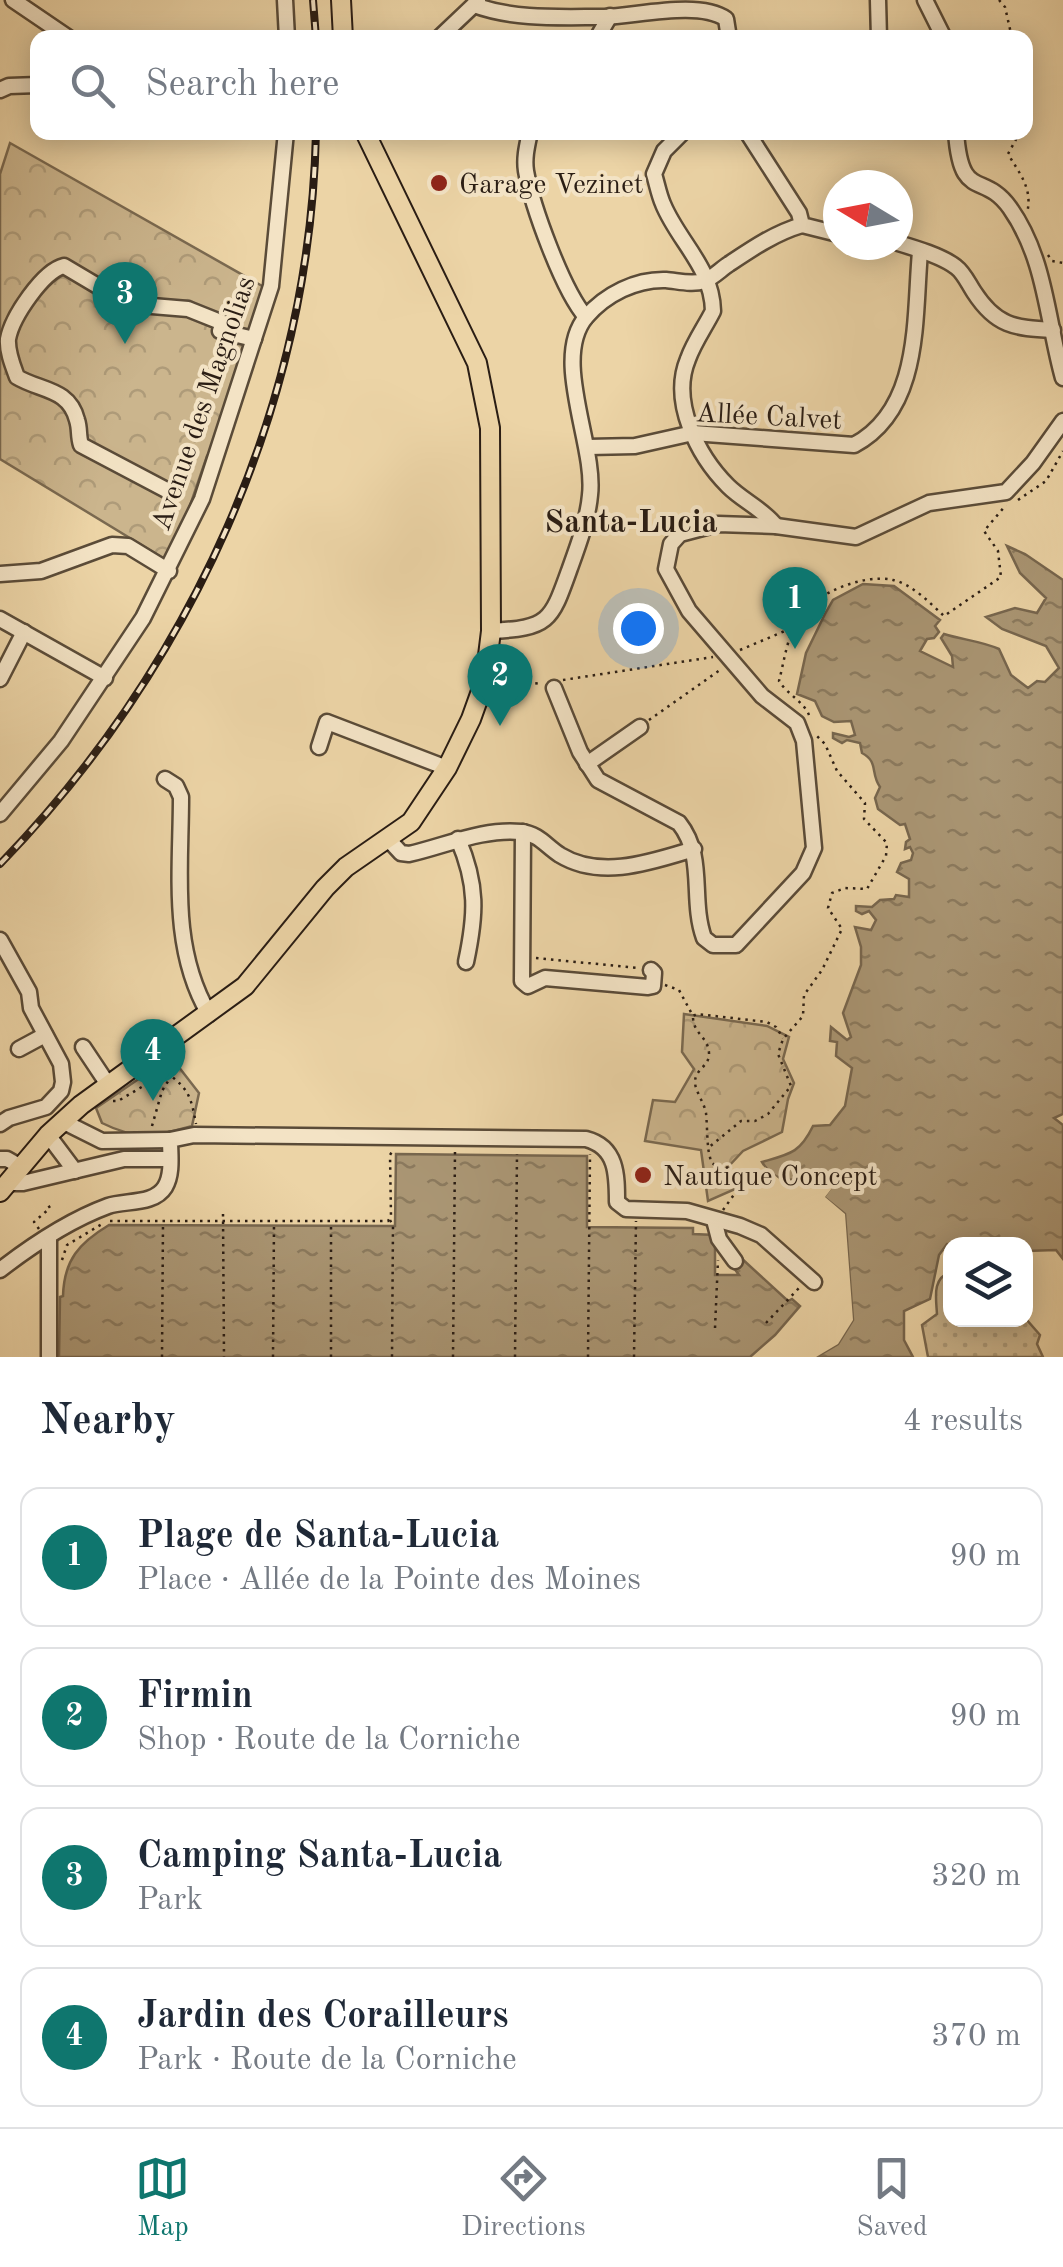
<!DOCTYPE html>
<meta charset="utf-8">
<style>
:root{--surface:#fff;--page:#f2f2f3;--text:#1f2937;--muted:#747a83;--line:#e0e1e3;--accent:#0f766e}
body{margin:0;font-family:"Old Standard TT",serif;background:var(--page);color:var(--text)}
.controls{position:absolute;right:30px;bottom:30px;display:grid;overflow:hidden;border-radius:20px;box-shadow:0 5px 25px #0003}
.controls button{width:90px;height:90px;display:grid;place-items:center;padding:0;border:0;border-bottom:2px solid var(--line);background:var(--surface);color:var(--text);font:50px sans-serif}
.compass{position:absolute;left:823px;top:170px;width:90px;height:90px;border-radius:50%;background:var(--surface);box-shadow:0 5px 25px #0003;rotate:280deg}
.you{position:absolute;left:638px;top:628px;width:35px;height:35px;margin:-25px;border:8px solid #fff;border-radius:50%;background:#1a73e8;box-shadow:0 0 0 15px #1a73e833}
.badge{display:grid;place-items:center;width:65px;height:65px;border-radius:50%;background:var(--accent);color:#fff;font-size:32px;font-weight:700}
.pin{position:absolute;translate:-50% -82px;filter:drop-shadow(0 2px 5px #0008)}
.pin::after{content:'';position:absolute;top:52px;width:35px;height:30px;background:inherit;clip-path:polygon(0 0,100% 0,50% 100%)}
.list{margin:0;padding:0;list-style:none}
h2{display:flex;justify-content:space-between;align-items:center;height:130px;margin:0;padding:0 40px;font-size:42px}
h2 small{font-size:32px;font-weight:400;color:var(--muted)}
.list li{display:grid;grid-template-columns:65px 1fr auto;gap:30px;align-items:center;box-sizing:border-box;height:140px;margin:0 20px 20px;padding:0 20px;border:2px solid var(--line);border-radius:20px}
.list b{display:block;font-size:38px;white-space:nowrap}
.list p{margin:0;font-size:32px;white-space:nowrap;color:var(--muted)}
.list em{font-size:32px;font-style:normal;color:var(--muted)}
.icon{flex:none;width:55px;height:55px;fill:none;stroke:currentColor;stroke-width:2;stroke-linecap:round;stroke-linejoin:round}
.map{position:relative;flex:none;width:1063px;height:1357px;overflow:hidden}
.search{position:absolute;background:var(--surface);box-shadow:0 5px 25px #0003;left:30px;right:30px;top:30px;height:110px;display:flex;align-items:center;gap:25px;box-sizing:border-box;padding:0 35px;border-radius:20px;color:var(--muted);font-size:38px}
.sheet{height:770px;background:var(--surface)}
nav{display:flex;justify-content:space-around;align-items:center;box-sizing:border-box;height:140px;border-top:2px solid var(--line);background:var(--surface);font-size:28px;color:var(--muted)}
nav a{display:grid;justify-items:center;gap:5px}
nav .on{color:var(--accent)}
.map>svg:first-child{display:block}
.grass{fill:url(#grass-dots);stroke:#7a6950;stroke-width:2.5}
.forest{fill:url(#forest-crowns);stroke:#7a6950;stroke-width:2.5}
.water{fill:url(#water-ripples);stroke:#77664e;stroke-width:2.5}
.pier{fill:#ecd4a6}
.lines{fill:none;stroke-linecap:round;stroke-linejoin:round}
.minor-casing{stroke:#5a4b38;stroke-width:19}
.major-casing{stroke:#2a1d14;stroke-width:22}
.path{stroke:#2a1d14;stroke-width:2.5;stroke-dasharray:2.5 5;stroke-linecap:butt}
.minor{stroke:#f3e3c5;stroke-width:14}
.major{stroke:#ecd4a6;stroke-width:18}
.rail-casing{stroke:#2a1d14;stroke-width:8}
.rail{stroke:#f3e3c5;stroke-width:4;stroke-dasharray:11;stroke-linecap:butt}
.poi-dot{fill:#8f2418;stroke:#f3e3c5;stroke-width:4}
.labels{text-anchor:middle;stroke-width:8;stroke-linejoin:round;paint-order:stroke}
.poi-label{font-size:28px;fill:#2a1d14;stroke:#f3e3c5;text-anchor:start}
.street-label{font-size:28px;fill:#2a1d14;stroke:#f3e3c5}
.quarter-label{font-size:32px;font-weight:bold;fill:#2a1d14;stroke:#f3e3c5}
</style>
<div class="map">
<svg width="1063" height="1357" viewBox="0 0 1063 1357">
<defs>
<pattern id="grass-dots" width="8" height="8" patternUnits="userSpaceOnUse" patternTransform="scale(2.5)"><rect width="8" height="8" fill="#cbb58d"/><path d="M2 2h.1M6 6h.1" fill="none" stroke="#ae9b79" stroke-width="1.8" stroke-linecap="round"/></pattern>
<pattern id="forest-crowns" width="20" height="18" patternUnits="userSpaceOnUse" patternTransform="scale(2.5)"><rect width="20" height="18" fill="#cbb58d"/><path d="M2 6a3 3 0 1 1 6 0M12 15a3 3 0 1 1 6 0" fill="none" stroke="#ae9b79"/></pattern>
<pattern id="water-ripples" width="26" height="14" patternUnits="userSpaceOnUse" patternTransform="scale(2.5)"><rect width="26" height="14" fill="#aa9674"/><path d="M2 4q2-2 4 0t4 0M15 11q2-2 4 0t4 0" fill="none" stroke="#8b7a5e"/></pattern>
</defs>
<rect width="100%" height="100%" fill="#ecd4a6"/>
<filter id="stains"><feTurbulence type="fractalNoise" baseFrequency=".002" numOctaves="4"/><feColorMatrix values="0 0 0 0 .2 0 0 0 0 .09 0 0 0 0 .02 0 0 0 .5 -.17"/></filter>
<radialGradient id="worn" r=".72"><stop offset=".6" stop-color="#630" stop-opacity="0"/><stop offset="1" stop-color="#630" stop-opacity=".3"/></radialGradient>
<path class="grass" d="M950,1272V1320L1026,1319L1040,1335L1037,1344L1043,1357H928L922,1325L937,1314C936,1297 932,1279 950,1272Z"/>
<g class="forest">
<polygon points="10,143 264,287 211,457 207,456 183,526 166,560 0,459 0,174"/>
<polygon points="684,1014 767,1026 789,1037 783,1059 794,1083 788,1099 782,1132 743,1151 728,1167 742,1186 708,1201 701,1150 645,1141 653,1100 675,1102 694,1069 682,1052"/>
<path d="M171,1057L199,1093L192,1126C155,1136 138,1141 102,1123L96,1108Z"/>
</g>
<g class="water">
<path d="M1007,546L1025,554L1063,580V1114L1054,1118L1063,1125V1259L1056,1250L1026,1251V1244H947L939,1255L930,1299L904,1311V1340L913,1357H816L838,1344L853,1320L845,1214L824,1197L838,1178L823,1181L821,1174C797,1180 777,1187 762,1162C790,1154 800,1153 813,1126L830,1125L845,1106L852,1068L836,1056L837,1042L830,1041L831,1027L847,1040L851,1037L843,1013L861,965V947L855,927L871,930L876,920L869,911L862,914L856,911V906L872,907L880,900L894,899L896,895L909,897V879L897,872L901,863L911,860L913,853L910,847L905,849L906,842L910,839L905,824L900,825L878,809L875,798L880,787C870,773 879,762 862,753L860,743L847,740L842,743L833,738V733L849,737L855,735L851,721L834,722L822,716L815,701L797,694L806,653L825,614L833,600L863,584L894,586L940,620L935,626L939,632L934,638L927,639L920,651L953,667L952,656L941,638L944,634C963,640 981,641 999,649L1011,675L1028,688L1037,681L1045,682L1059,668L1046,646L1002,629L986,617L1015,608L1037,613L1046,598L1020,573Z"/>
<path d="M396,1154L587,1156V1227L693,1228V1234L715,1235V1275H739L731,1264L740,1257L788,1301L792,1299L800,1306L775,1335L750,1357H59L60,1297L63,1296C64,1260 79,1243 109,1225L395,1226Z"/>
</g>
<polygon class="pier" points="765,1167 780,1180 792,1182 806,1173 822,1174 823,1180 835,1170 839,1179 825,1197 845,1214 853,1320 838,1344 816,1357 811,1357 835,1341 848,1319 840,1217 820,1197 831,1180 823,1186 817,1179 807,1178 793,1187 779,1185 761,1171"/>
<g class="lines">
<defs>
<g id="minor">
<polyline points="13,0 69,38"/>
<polyline points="285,0 287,38"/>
<polyline points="878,0 879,38"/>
<polyline points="925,0 944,38"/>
<path d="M474,5C515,20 561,17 604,17C637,16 699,0 726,19L729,38"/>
<polyline points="439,38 478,1"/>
<polyline points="597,38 610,16"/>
<polyline points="0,90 9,86 38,85"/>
<path d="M530,132C527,146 524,158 526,171C532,206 563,291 586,317"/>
<path d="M683,132L664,151L654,174C657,184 659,195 663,204C678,241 712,267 713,311C705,327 694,342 688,359C670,402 698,456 728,486C743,501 763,509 776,526"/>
<polyline points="747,132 799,213 802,225 838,234"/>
<path d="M956,132C961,203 983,170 1010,208C1046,259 1047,321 1063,378"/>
<path d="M898,243C915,248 942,256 956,267C964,273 968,283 974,292C996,326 1014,328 1053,330"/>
<path d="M588,447L635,446L693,433L854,445C922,409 914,317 920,252"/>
<path d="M172,493L81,445C78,436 80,429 77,420C69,388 40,391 17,377C13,366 7,352 8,339C12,317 43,271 64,266L128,304L188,309L223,323L220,331L254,339"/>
<polyline points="0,574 41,571 112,545 128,546 169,571"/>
<polyline points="0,619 105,678"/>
<path d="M491,631C550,628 551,621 570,568C578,546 588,519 590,495C596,445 551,359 586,317C606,294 636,279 666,280C678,281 692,285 704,281C713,278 721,269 729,264C753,248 775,233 802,225"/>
<polyline points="0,679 24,632"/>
<path d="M554,688L580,752L598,780L679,823C706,857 690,899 704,938L713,945H736L803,873L814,848L804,741L797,723L762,696L689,611L666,569L671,544L680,534L718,524L776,526L856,537L929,503L1006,492L1033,463L1063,421"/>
<polyline points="319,747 327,722 447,768"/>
<polyline points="587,764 640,727"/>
<path d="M165,779L176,786L181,797C181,870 170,948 209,1014"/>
<polyline points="0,814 61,741 143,618 202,499 271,286 286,132"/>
<polyline points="523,832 522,981 528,986 545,978 648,987 653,986 654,973 651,970"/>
<path d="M458,839C478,885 476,915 466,962"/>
<path d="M389,840L401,853L409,854C445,846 483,828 521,832C539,834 546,846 560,855C601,880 651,862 694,849"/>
<polyline points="0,940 29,992 31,1008 61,1064 63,1082 61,1091 46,1107 9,1118 0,1124"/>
<polyline points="83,1047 109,1086"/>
<polyline points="19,1049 45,1035"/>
<polyline points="62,1121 102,1141 170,1140"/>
<polyline points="48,1135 75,1171"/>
<polyline points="0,1159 7,1159 21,1167"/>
<polyline points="7,1183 23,1183 124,1159 170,1159"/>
<polyline points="714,1220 719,1239 735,1261"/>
<path d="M0,1270C31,1246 70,1220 108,1206C125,1200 154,1205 165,1187C173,1174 170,1154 170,1140L194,1135L586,1139C617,1147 617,1175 617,1202L626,1209L687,1211L740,1226L761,1235L814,1282"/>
<polyline points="49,1357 49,1238"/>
</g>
<g id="major">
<polyline points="341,0 343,38"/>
<polyline points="0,1192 48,1135 81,1105 245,986 325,888 346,867 411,822 447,768 471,719 485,680 491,631 490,428 477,363 365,132"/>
</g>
</defs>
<use href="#minor" class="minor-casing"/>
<use href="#major" class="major-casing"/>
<g class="path">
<polyline points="999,0 1005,7 1012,38"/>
<path d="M1020,132L1008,154C1020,174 1033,189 1027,213"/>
<polyline points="1048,255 1052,261 1063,263"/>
<polyline points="1018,500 1046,481 1063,451"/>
<polyline points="740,650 792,628"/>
<polyline points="563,680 713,657"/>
<polyline points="498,688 540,683"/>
<path d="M809,715C804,702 787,694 779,681C784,662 787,638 797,621C811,594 864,573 893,580C912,584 930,603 944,616L1001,577L998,551L984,531L1006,505"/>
<polyline points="649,720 720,670"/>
<polyline points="536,958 638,968"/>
<polyline points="665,985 679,990 693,1016 697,1014 767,1022 776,1027 783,1038"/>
<path d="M693,1018C694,1034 708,1037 709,1053C710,1066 695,1069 695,1082C695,1091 704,1102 706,1113C707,1123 707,1135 708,1146"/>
<path d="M167,1073C189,1089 191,1097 196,1124"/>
<polyline points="113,1101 118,1101 167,1072 170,1067 165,1061"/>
<polyline points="152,1126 162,1091 170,1078"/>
<polyline points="723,1210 738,1189 735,1182 711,1162 708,1148 741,1121 755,1121 768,1114 791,1086 778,1054 783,1039 803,1016 804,995 822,970 842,929 828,908 832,893 845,888 867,889 886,856 887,843 864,819 865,803 837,771 825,744 817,736"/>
<polyline points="223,1214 224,1357"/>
<polyline points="390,1220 393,1226 392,1357"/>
<polyline points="110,1221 388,1221 391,1216 390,1155 393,1150"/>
<polyline points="39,1229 34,1222 50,1208 46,1202"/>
<polyline points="62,1260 67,1245 102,1224"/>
<polyline points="766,1323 799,1288"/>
<polyline points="715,1328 718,1260"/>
<polyline points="162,1357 163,1224"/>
<polyline points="273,1357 274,1224"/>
<polyline points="331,1357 331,1223"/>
<polyline points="453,1357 455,1151"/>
<polyline points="515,1357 517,1154"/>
<polyline points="588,1357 590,1154"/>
<polyline points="634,1357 636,1221"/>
</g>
<use href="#minor" class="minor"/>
<use href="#major" class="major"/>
<defs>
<g id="rail">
<polyline points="313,0 316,38"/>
<path d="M0,864C190,668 310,407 316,132"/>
</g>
</defs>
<use href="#rail" class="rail-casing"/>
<use href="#rail" class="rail"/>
</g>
<g class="poi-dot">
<circle cx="439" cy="183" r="10"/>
<circle cx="643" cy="1175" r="10"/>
</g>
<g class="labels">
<g class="poi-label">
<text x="459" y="193">Garage Vezinet</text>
<text x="663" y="1185">Nautique Concept</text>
</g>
<g class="street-label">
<text transform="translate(202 403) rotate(-71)" y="10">Avenue des Magnolias</text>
<text transform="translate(769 415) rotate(3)" y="10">Allée Calvet</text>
</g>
<g class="quarter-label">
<text x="631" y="532">Santa-Lucia</text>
</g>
</g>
<rect width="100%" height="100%" filter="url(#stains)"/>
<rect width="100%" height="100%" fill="url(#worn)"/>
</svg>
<div class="controls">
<button><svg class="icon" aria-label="layers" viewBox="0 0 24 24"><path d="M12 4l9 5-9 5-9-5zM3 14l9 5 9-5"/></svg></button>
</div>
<svg class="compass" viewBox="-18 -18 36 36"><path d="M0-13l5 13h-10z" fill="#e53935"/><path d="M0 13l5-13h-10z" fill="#747a83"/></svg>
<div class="you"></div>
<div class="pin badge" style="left:795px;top:649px">1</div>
<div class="pin badge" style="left:500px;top:726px">2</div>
<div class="pin badge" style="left:125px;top:344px">3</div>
<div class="pin badge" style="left:153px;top:1101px">4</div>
<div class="search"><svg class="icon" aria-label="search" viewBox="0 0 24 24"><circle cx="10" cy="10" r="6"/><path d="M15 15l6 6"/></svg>Search here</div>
</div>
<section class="sheet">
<h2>Nearby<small>4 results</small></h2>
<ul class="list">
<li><span class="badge">1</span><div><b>Plage de Santa-Lucia</b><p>Place · Allée de la Pointe des Moines</p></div><em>90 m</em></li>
<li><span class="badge">2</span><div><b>Firmin</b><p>Shop · Route de la Corniche</p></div><em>90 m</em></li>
<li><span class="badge">3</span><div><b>Camping Santa-Lucia</b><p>Park</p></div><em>320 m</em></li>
<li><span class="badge">4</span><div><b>Jardin des Corailleurs</b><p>Park · Route de la Corniche</p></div><em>370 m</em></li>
</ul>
</section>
<nav>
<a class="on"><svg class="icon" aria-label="map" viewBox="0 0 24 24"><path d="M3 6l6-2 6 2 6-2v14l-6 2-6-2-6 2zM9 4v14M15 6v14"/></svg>Map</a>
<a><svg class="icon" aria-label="directions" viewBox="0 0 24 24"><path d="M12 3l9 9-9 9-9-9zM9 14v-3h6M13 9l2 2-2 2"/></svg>Directions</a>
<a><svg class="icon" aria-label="saved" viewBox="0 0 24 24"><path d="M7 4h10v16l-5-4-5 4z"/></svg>Saved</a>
</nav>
